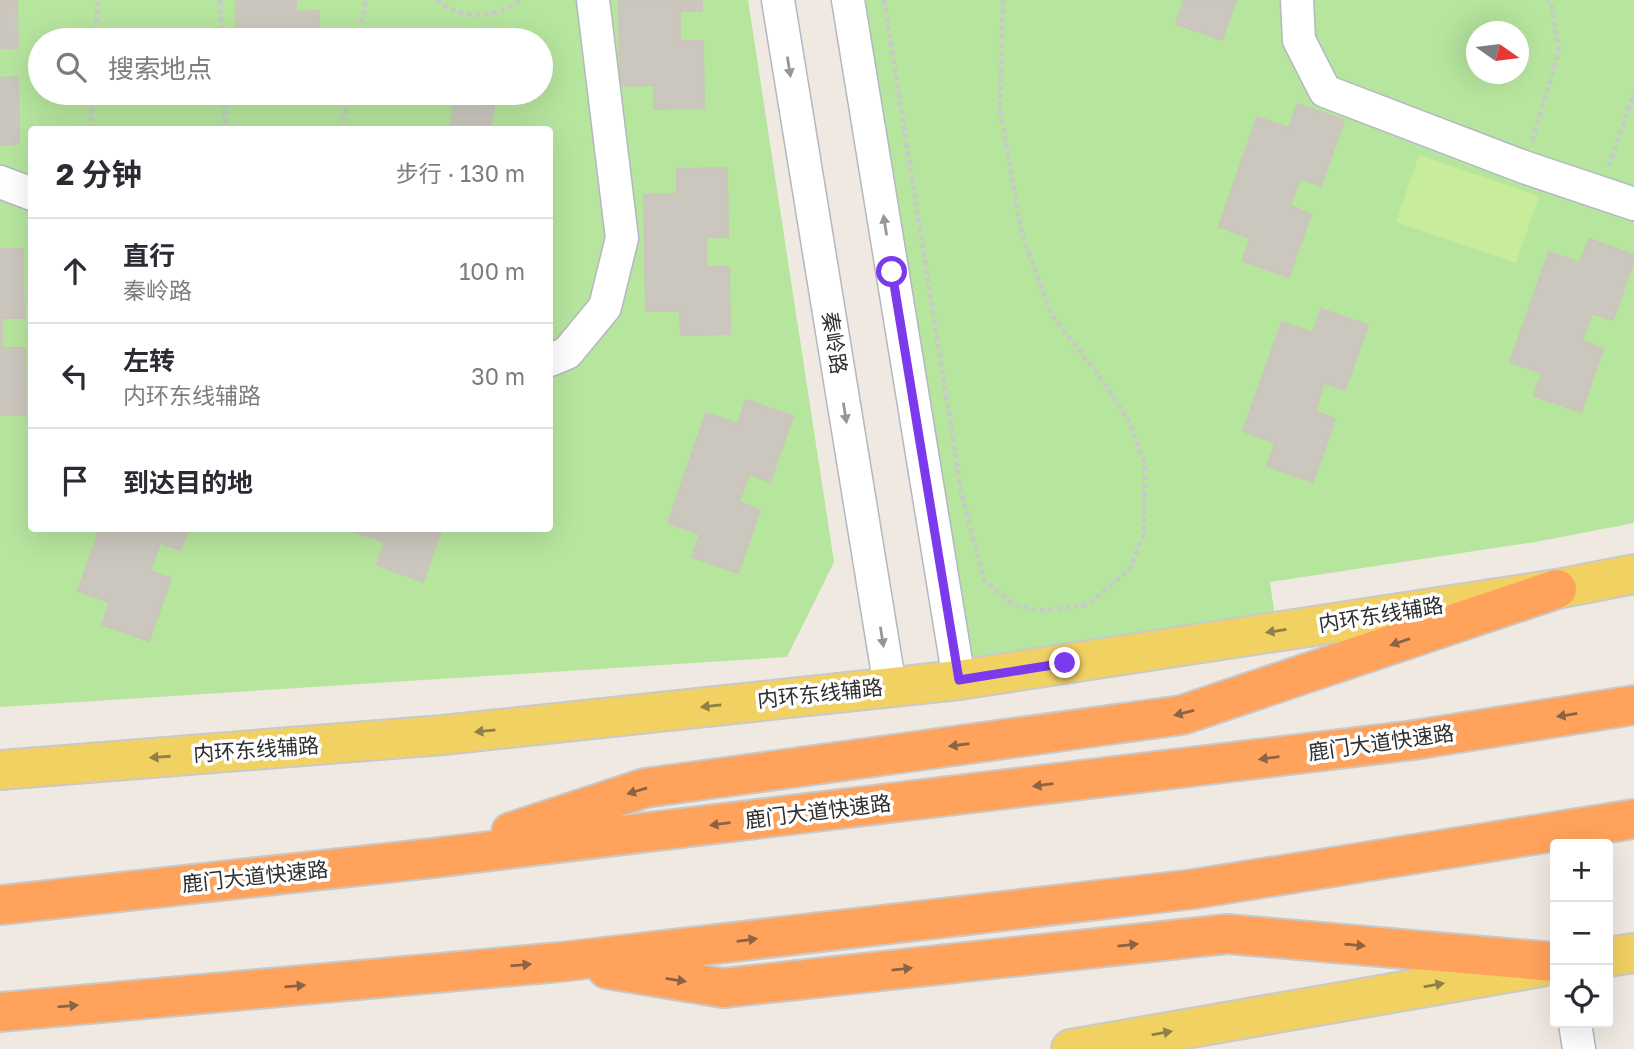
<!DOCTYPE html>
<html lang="zh">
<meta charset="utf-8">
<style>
:root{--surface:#fff;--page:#f7f7f7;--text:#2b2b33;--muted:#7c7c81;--line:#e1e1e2}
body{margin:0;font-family:"Golos Text","Noto Sans SC",sans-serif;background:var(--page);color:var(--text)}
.controls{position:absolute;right:21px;bottom:21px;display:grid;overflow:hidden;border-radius:7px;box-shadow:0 7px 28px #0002}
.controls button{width:63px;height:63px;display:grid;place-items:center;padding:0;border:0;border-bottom:2px solid var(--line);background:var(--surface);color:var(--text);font:35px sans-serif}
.compass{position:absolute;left:1466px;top:21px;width:63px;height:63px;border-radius:50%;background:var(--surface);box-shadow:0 7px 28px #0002;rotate:104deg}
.stop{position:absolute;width:21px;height:21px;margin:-16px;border:5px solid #7c3aed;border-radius:50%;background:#fff}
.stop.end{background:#7c3aed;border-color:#fff;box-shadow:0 2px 7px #0008}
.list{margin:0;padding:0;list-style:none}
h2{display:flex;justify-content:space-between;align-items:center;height:91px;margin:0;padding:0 28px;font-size:30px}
h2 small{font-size:23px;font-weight:400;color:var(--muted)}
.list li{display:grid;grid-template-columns:46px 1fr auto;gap:21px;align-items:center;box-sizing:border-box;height:105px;padding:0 28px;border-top:2px solid var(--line)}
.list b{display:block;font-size:26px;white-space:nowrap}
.list p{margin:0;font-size:23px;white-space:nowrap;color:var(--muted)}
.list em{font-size:23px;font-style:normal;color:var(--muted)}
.icon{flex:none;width:38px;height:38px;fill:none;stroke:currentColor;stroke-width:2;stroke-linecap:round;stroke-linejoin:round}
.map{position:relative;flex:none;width:1634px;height:1049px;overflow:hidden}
.search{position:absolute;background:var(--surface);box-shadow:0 7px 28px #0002;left:28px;top:28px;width:525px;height:77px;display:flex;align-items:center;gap:18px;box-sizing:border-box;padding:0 24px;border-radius:38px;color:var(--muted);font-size:26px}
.panel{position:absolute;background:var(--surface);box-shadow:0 7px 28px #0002;left:28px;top:126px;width:525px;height:406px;border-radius:7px}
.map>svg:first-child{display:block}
.green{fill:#b6e59e;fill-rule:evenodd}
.pitch{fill:#c9ec9a}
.building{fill:#cbc7bf;stroke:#cbc5ba;stroke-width:2}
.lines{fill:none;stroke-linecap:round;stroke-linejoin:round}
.minor-casing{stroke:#b4b7c1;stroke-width:35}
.major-casing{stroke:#c9c9c9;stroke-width:42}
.highway-casing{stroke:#c9c9c9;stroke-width:42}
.path{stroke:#c9c9c9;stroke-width:4.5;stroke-dasharray:5 3.5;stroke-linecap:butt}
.minor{stroke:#fff;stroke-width:32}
.major{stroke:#f2d163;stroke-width:38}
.highway{stroke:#ffa35c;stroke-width:38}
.oneway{fill:#969696}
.oneway2{fill:#908048}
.oneway3{fill:#8c6343}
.route{stroke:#7c3aed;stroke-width:9}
.labels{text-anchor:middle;stroke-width:7;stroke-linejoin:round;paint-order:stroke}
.street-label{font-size:21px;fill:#2e2e2e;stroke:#fff}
</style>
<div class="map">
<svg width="1634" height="1049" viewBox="0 0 1634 1049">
<rect width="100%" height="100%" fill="#efe9e1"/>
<g class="green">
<path d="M0,0H748L834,562L787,657L0,707ZM40,40H541V93H40ZM32,130H550V528H32Z"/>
<path d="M848,0H1634V523L1535,542L1270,582L1277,631L959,680ZM1476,32H1518V74H1476Z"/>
</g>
<polygon class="pitch" points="1419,155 1539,196 1516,263 1396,222"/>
<g class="building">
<polygon points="0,0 17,0 18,48 0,48"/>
<polygon points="236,0 296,0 296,12 319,11 319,40 236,40"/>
<polygon points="619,0 702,0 702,11 680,11 680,41 703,41 704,108 654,109 654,85 620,86"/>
<polygon points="1181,0 1236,0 1222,40 1176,24 1184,1"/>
<polygon points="18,77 19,144 0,145 0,78"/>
<polygon points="455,100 494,106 490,130 450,130"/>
<polygon points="1297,104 1344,120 1321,186 1300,178 1290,206 1311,214 1289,277 1242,261 1251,238 1219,227 1257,117 1289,128"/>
<polygon points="727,168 728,237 706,237 706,267 729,267 730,334 681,335 680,311 646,311 644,195 677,194 677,169"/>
<polygon points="1589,239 1634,255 1634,260 1613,320 1592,313 1582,341 1603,349 1581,412 1534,396 1542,373 1510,362 1549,252 1580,263"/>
<polygon points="0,249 23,249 24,318 2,318 2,348 25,348 26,415 0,415"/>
<polygon points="1321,309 1368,325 1345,390 1324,383 1315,411 1335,419 1313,482 1267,466 1275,443 1243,431 1282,322 1313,333"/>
<polygon points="746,400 793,416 770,482 749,474 739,502 760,510 738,573 692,557 700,534 668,523 706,413 738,424"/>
<polygon points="100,528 188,528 181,550 160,543 150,571 171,578 149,641 102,625 110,602 78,591"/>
<polygon points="353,528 442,528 423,582 377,565 385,542 353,531"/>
</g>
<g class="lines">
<defs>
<g id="minor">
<polyline points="778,0 890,687"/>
<polyline points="848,0 959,680"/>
<polyline points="1297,0 1299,40 1325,91 1524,167 1634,204"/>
<polyline points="0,182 32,194"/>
<polyline points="550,360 567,353 605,307 622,238 593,0"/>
<polyline points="1575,1023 1579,1049"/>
</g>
<g id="major">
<polyline points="0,770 443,735 959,680 1557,589 1634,574"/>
<polyline points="1608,957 1634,953"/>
<polyline points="1071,1049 1541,967"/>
</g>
<g id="highway">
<polyline points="511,832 645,788 1182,715 1557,589"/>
<polyline points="0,905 433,858 1414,740 1634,705"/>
<polyline points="607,969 723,988 1227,934 1555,962"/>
<polyline points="0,1012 560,962 1194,889 1634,819"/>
</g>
</defs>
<use href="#minor" class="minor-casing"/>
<use href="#major" class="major-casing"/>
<use href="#highway" class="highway-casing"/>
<g class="path">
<polyline points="220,0 222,40"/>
<path d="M436,0C461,19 495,20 520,0"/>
<polyline points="884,0 961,491 984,580 1012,604 1040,611 1087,605 1129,570 1144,534 1145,465 1129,421 1097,373 1052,316 1022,235 1000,109 1003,0"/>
<polyline points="95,40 98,0"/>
<polyline points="358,40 366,0"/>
<polyline points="224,93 225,130"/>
<polyline points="90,130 92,93"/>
<polyline points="343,130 348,93"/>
<polyline points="1532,141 1559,51 1552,8 1548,0"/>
<polyline points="1609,167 1634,92"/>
</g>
<use href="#minor" class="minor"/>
<use href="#major" class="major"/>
<use href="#highway" class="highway"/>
</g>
<defs><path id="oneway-solid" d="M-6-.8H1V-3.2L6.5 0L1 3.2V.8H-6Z" transform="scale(1.75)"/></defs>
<g class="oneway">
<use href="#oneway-solid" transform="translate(789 67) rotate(81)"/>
<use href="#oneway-solid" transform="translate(885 225) rotate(-99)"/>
<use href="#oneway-solid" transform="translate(845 413) rotate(81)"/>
<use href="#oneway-solid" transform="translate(882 637) rotate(81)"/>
</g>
<g class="oneway2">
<use href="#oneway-solid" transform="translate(1276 631) rotate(171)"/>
<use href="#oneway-solid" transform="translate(711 706) rotate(174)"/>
<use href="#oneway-solid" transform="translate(485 731) rotate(174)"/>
<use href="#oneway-solid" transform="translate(160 757) rotate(176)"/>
<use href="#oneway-solid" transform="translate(1434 985) rotate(-10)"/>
<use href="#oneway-solid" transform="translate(1162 1033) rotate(-10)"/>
</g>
<g class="oneway3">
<use href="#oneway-solid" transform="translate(1400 642) rotate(161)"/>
<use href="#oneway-solid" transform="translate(1184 713) rotate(166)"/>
<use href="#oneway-solid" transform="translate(1567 715) rotate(171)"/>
<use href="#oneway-solid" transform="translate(959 745) rotate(172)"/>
<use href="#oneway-solid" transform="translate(1269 758) rotate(173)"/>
<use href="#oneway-solid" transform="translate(1043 785) rotate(173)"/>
<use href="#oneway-solid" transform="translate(637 791) rotate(163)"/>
<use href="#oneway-solid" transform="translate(720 824) rotate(173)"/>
<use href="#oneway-solid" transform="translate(747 940) rotate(-7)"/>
<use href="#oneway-solid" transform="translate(1128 945) rotate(-6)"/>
<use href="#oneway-solid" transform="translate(1355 945) rotate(5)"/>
<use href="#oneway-solid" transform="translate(521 965) rotate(-5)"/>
<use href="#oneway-solid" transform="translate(902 969) rotate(-6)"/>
<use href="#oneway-solid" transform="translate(676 980) rotate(9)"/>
<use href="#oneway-solid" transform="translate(295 986) rotate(-5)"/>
<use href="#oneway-solid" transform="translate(68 1006) rotate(-5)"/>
</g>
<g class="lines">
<polyline class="route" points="892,272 959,680 1065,663"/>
</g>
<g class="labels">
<g class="street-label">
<text transform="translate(834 343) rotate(81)" y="7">秦岭路</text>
<text transform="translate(1381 615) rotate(-9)" y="7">内环东线辅路</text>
<text transform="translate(820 694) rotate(-6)" y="7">内环东线辅路</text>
<text transform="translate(1381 743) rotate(-8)" y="7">鹿门大道快速路</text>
<text transform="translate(256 750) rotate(-4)" y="7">内环东线辅路</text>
<text transform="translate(818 812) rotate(-7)" y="7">鹿门大道快速路</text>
<text transform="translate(255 877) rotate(-6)" y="7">鹿门大道快速路</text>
</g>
</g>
</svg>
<div class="controls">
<button>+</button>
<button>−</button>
<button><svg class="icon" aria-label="locate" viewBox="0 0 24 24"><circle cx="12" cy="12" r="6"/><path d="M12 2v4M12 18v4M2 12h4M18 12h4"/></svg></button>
</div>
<svg class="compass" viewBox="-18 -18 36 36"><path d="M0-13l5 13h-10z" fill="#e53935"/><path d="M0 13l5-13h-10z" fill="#7c7c81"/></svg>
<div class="stop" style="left:892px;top:272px"></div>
<div class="stop end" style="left:1065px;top:663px"></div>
<div class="search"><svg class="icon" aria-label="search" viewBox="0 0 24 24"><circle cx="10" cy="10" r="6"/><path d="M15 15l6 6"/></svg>搜索地点</div>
<section class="panel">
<h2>2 分钟<small>步行 · 130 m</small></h2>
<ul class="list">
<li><svg class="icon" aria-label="ahead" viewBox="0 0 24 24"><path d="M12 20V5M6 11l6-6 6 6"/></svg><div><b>直行</b><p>秦岭路</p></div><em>100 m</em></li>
<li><svg class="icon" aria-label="left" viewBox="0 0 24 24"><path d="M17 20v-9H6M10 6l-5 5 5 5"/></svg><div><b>左转</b><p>内环东线辅路</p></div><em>30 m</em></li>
<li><svg class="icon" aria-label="arrive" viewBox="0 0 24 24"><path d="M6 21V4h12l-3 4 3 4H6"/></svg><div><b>到达目的地</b></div></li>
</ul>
</section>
</div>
